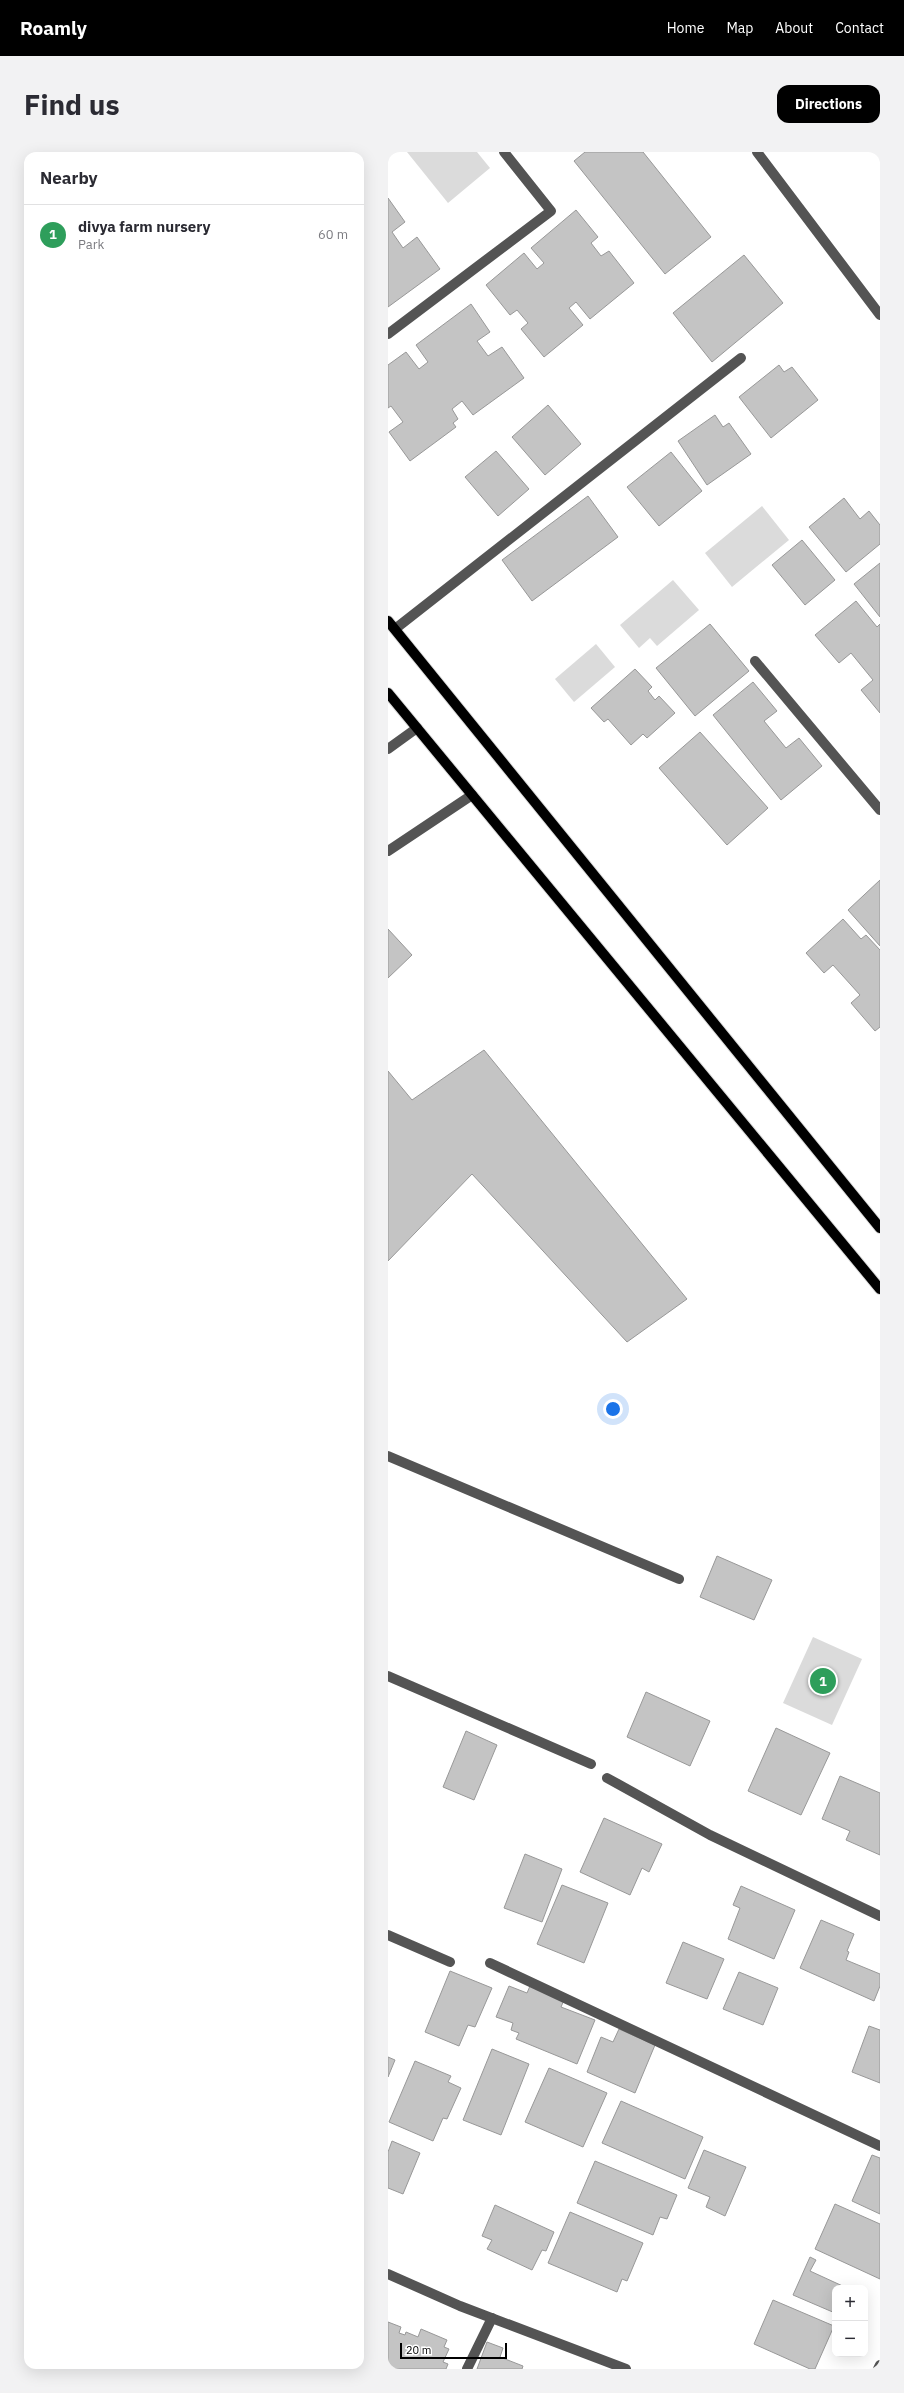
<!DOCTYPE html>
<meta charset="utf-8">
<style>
:root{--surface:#fff;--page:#f2f2f3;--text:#2b2b33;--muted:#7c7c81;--line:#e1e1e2;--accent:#000}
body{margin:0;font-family:"IBM Plex Sans",sans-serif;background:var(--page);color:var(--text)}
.controls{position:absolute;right:12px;bottom:12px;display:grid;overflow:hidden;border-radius:8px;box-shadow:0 4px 16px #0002}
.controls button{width:36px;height:36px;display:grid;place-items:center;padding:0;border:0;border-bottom:1px solid var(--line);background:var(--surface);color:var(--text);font:20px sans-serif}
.scale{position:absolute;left:12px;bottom:10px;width:107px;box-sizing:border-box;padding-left:4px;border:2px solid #000;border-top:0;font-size:11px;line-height:14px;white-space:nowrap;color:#000;-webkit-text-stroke:3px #fff;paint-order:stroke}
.you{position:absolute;left:225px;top:1257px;width:14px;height:14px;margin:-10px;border:3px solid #fff;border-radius:50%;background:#1a73e8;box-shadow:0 0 0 6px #1a73e833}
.badge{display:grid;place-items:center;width:26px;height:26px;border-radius:50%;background:var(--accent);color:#fff;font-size:13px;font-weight:700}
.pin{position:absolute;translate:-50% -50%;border:2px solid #fff;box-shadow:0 1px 4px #0006}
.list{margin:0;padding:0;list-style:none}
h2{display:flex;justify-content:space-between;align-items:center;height:52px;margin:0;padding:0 16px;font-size:17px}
h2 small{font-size:13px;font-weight:400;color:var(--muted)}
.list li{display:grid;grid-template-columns:26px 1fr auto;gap:12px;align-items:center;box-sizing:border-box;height:60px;padding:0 16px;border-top:1px solid var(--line)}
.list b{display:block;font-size:15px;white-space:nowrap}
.list p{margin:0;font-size:13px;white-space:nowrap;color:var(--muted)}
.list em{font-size:13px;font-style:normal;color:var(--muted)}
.map{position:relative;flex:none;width:492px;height:2217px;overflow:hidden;border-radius:12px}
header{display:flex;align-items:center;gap:24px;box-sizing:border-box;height:56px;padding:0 20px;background:var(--accent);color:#fff}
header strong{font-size:19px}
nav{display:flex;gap:22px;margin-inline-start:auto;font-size:14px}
.intro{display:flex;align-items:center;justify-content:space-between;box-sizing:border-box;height:96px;padding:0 24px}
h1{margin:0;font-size:28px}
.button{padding:10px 18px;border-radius:12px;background:var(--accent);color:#fff;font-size:14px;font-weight:700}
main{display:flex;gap:24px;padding:0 24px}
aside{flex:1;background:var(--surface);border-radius:12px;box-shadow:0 4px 16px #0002}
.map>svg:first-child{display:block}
.green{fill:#dbdbdb}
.building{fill:#c4c4c4;stroke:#989898}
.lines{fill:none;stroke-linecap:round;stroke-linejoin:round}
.major-casing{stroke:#dbdbdb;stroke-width:12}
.minor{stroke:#545454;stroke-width:10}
.major{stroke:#000;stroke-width:10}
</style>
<header>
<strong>Roamly</strong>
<nav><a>Home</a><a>Map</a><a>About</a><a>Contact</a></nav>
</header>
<div class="intro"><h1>Find us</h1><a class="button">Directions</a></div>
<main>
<aside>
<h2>Nearby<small></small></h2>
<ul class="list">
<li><span class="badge" style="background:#2e9e5b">1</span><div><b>divya farm nursery</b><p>Park</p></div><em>60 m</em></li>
</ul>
</aside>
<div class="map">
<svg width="492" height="2217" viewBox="0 0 492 2217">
<rect width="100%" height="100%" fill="#fff"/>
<g class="green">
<polygon points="19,0 89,0 102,16 60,51"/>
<polygon points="374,354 401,388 344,435 317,401"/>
<polygon points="285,428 311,458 269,494 262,486 251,496 232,473"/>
<polygon points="208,492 227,515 186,550 167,527"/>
<polygon points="425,1485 474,1507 444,1573 395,1551"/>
</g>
<g class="building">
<polygon points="197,0 255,0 323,85 277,122 186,9"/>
<polygon points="0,46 17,70 4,80 15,96 29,85 52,117 0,155"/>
<polygon points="188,58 210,85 203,91 213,104 221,99 246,131 202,167 188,150 181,156 195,173 156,205 133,177 140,171 129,158 122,163 98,133 136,101 149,117 156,111 143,96"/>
<polygon points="356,103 395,151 324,210 285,161"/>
<polygon points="83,152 102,180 89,189 100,204 114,195 136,226 85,263 74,249 64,257 70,267 65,271 68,275 22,309 1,280 15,270 3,254 0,256 0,213 18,200 31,217 40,210 28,193"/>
<polygon points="391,213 396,220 404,215 430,248 383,286 351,245"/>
<polygon points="160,253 193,292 157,323 124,285"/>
<polygon points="327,263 335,275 341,271 363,302 319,333 290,289"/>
<polygon points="108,299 141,337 110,364 77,325"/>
<polygon points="283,300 314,339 271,374 239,335"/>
<polygon points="200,344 230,385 144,449 114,408"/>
<polygon points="456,346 472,367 481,359 492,373 492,392 458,420 421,375"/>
<polygon points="414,388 447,428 417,453 384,413"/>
<polygon points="492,411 492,465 466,432"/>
<polygon points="468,449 489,475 492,472 492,561 473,538 485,528 463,501 451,511 427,483"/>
<polygon points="322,472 361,519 307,564 268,516"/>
<polygon points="247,517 264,535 260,539 267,548 271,544 287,561 259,586 255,582 243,593 220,567 216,570 203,556"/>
<polygon points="365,530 389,559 376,569 398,596 411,586 434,614 393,648 325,563"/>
<polygon points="312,580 380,656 339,693 271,616"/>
<polygon points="492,728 492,794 460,758"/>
<polygon points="455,767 473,787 478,783 492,798 492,875 487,879 463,851 472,843 445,813 436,821 418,801"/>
<polygon points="0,777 24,803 0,826"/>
<polygon points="96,898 299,1147 239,1190 84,1022 0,1109 0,919 24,948"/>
<polygon points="329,1404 384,1428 366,1468 312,1445"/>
<polygon points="258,1540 322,1569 302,1614 239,1585"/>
<polygon points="388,1576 442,1601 413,1663 360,1639"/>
<polygon points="78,1579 109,1593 86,1648 55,1635"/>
<polygon points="452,1624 492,1641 492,1703 458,1688 462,1679 434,1667"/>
<polygon points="216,1666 274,1692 261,1720 254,1716 242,1743 192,1720"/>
<polygon points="137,1702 174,1717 154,1770 116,1756"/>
<polygon points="174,1733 220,1751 196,1811 149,1792"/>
<polygon points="353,1734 407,1758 386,1807 340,1787 352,1756 345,1753"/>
<polygon points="433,1768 466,1782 459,1799 461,1800 458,1808 492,1822 492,1834 486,1849 412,1816"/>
<polygon points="295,1790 336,1807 319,1847 278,1831"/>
<polygon points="62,1819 104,1836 87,1875 80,1873 71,1894 37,1880"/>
<polygon points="351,1820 390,1836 375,1873 335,1857"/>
<polygon points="121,1834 139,1841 142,1834 176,1848 173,1855 207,1868 189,1912 128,1887 131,1881 123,1878 125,1871 108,1865"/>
<polygon points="481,1874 492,1878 492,1931 464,1920"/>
<polygon points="231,1877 267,1893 247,1941 199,1920 213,1885 225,1890"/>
<polygon points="104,1897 141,1912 113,1983 75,1968"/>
<polygon points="0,1905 7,1908 0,1925"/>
<polygon points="27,1909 63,1924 60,1930 73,1936 59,1967 55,1966 45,1989 1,1970"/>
<polygon points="161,1916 219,1941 195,1995 137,1970"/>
<polygon points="233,1949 315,1985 297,2027 214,1991"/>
<polygon points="4,1989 32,2001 15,2042 0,2036 0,2000"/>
<polygon points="316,1998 358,2015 337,2064 318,2055 322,2045 300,2036"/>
<polygon points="484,2003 492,2006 492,2062 464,2049"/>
<polygon points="207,2009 289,2043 279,2067 272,2065 265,2083 189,2051"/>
<polygon points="447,2052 492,2072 492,2127 427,2097"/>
<polygon points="107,2053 166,2080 158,2099 154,2098 144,2118 99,2097 104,2088 94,2084"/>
<polygon points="182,2060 255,2091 239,2129 234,2127 229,2140 160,2111"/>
<polygon points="422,2105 428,2108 422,2119 459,2136 447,2136 447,2161 405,2143"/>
<polygon points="385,2148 446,2174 427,2217 422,2217 366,2192"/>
<polygon points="0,2170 13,2175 11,2181 17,2183 18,2180 30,2185 33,2177 59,2188 56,2195 61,2197 55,2210 60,2212 58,2217 0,2217"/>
<polygon points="99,2190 115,2196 112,2205 135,2214 134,2217 89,2217"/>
</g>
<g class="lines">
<defs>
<g id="major">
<polyline points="0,469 492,1076"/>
<polyline points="0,541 492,1137"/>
</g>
</defs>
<use href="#major" class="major-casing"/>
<g class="minor">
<polyline points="369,0 492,163"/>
<polyline points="0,182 163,59 116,0"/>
<polyline points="7,477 353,206"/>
<polyline points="367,509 492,658"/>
<polyline points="0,597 29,576"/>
<polyline points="0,699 84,643"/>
<polyline points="0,1304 291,1427"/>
<polyline points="0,1524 203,1612"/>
<polyline points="219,1626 322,1683 492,1764"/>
<polyline points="0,1783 62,1810"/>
<polyline points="102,1811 492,1994"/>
<polyline points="0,2122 72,2154 238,2217"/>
<polyline points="79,2217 104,2166"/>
<polyline points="490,2217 492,2213"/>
</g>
<use href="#major" class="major"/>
</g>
</svg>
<div class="controls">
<button>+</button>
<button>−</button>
</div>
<div class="scale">20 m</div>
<div class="you"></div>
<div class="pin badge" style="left:435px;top:1529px;background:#2e9e5b">1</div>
</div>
</main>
